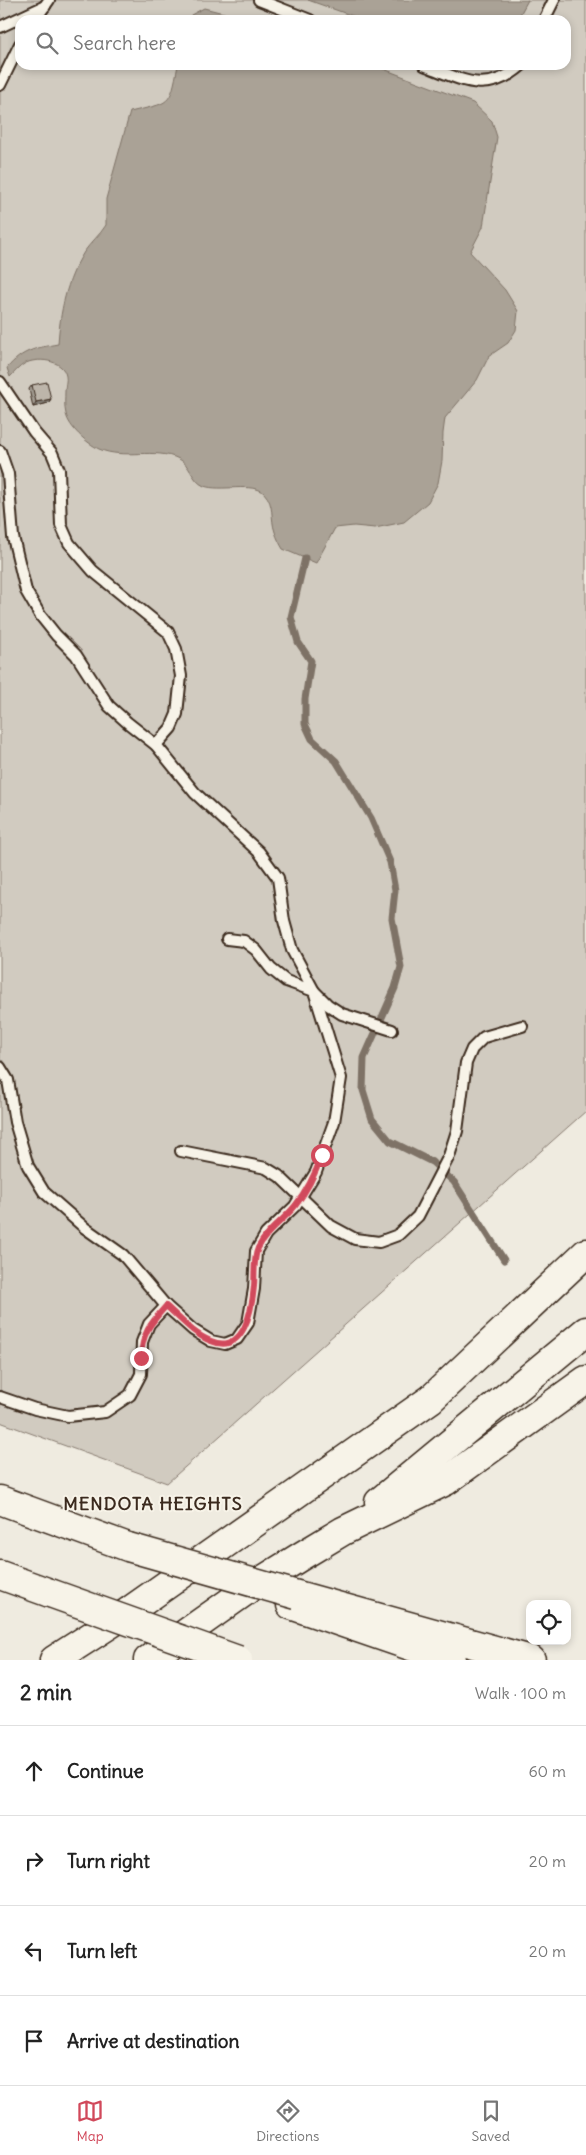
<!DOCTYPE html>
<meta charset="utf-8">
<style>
:root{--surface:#fff;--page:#f2f2f2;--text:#222;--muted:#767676;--line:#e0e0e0;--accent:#d1495b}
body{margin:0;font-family:Delius,sans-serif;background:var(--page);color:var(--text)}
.controls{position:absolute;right:15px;bottom:15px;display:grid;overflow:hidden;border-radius:10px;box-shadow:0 2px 8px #0003}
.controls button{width:45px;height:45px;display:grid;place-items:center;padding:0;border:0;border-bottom:1px solid var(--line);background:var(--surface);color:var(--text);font:25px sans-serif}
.stop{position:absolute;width:15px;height:15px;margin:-11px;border:4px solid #d1495b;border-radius:50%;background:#fff}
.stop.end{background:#d1495b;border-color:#fff;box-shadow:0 1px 5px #0008}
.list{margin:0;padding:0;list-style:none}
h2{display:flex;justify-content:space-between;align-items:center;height:65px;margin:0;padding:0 20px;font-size:21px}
h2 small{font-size:16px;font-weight:400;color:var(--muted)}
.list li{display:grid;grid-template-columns:32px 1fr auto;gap:15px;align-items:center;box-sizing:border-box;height:90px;padding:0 20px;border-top:1px solid var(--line)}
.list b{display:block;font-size:19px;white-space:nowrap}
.list em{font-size:16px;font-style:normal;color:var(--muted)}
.icon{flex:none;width:28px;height:28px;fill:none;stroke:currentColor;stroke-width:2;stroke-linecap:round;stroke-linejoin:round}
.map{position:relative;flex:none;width:586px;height:1660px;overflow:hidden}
.search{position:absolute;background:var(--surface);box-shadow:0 2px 8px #0003;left:15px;right:15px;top:15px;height:55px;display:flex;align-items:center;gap:12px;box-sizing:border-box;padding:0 18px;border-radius:15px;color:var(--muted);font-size:19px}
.sheet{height:425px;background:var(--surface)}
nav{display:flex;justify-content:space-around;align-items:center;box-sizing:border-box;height:70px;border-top:1px solid var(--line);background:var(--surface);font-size:14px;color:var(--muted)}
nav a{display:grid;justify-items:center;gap:2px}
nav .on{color:var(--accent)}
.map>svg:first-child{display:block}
.green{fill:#d1cbc0;stroke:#867a6f}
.water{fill:#aaa296;stroke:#7e7266}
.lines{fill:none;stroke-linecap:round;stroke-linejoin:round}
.stream{stroke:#7e7266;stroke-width:7}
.service-casing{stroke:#3b2a1e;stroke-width:14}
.trunk-casing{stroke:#3b2a1e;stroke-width:31}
.motorway-casing{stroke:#3b2a1e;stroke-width:31}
.service{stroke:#f7f3e8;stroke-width:10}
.trunk{stroke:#f7f3e8;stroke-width:28}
.motorway{stroke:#f7f3e8;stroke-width:28}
.trunk-bridge-casing{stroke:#3b2a1e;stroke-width:31;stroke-linecap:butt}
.motorway-bridge-casing{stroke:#3b2a1e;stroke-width:31;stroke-linecap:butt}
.trunk-bridge{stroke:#f7f3e8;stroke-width:28}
.motorway-bridge{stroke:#f7f3e8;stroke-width:28}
.wall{fill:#a39c92;stroke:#3b2a1e}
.shaded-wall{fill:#847f77;stroke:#3b2a1e}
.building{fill:#bdb5aa;stroke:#3b2a1e}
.route{stroke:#d1495b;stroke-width:6}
.labels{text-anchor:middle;stroke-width:4;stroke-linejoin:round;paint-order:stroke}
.district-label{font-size:18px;font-weight:bold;letter-spacing:1px;fill:#3b2a1e;stroke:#f7f3e8}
</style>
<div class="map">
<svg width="586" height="1660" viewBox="0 0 586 1660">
<rect width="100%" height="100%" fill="#efebe0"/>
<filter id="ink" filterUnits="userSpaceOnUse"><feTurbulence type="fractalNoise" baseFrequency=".02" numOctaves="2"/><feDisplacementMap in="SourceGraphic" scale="10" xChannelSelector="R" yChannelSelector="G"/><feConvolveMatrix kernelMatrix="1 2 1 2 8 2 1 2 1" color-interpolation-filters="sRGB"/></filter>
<g filter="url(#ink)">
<polygon class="green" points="0,0 395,0 444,20 20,20 20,65 566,65 566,20 517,20 527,0 586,0 586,1111 167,1483 0,1422"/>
<g class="water">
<polygon points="308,0 528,0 517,20 364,20"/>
<polygon points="204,8 251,20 189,20 191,15"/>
<path d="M178,65H373L473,103L492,121L497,137L483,227L470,252L505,290L518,311L516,330L508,343L489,356L477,380L445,418L443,433L442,461L438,483L428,502L404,522L375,528L354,526L335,528L316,563L283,549C280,544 277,538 275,532C270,518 275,505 264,493C253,482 220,492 204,486C192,481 190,464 179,459C155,447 124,460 99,449C87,443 69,428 66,414C64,407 65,398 65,391C65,386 67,380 66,376C63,359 36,357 24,364C19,367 14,373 10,377L7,368C23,350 35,348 58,344C60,312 66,281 84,252C90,243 100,235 106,225V199L130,112C171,102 170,107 178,65Z"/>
</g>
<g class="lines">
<polyline class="stream" points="305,558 291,617 298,642 311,661 305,699 305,724 312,739 336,761 371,818 390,862 395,890 392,918 401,967 395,988 364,1058 363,1090 372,1119 390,1141 432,1162 454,1182 504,1260"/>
<defs>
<g id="service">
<polyline points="259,0 310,20"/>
<polyline points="35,20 49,0"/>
<polyline points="544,20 554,0"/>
<polyline points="0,27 45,6"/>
<path d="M424,65C462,80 487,96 522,65"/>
<polyline points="0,85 20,44"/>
<polyline points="0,382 34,432 52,453 59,470 61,525 69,543 93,571 168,632 176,649 181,676 177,714 171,728 156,745"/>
<polyline points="0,451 8,474 13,537 26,591 40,615 56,635 76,655 109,706 128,723 156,745 195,793 259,852 278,878 284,921 292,950 314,991 341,1078 334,1122 316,1172 295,1206 266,1234 256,1251 254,1289 248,1323 237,1339 225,1344 211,1341 193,1330 166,1306 123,1255 85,1228 44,1192 28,1166 15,1122 8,1080 0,1067"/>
<polyline points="227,939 244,941 256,950 271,969 286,981 314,991 328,1005 342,1014 392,1030"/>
<polyline points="181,1151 266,1168 279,1176 331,1226 355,1239 379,1242 398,1235 418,1216 449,1156 457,1131 466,1063 472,1049 484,1037 522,1026"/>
<polyline points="0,1397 35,1409 68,1416 105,1412 130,1395 141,1374 142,1342 149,1324 166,1306"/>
</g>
<g id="trunk">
<polyline points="0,1500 128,1547"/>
<polyline points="0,1575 50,1593"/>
<polyline points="291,1605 451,1660"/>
</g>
<g id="motorway">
<polyline points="379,1502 586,1331"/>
<polyline points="297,1595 531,1660"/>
<polyline points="54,1660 118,1619 431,1399 586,1253"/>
<polyline points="148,1660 247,1590 303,1555 343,1531 446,1481 586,1380"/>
</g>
</defs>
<use href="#service" class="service-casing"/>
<use href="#trunk" class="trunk-casing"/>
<use href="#motorway" class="motorway-casing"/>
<use href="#service" class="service"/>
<use href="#trunk" class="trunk"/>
<use href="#motorway" class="motorway"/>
<defs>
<polyline id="trunk-bridge" points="50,1593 238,1660"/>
<polyline id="motorway-bridge" points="128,1547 297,1595"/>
</defs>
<use href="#trunk-bridge" class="trunk-bridge-casing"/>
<use href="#motorway-bridge" class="motorway-bridge-casing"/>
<use href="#trunk-bridge" class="trunk-bridge"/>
<use href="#motorway-bridge" class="motorway-bridge"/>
</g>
<polygon class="wall" points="32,385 51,399 48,403 33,407 29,389"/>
<polygon class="shaded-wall" points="51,399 48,403 33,407 36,402"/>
<polygon class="building" points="47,382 51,399 36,402 32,385"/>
</g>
<g class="lines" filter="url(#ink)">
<path class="route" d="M141,1358C142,1333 150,1324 166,1306C180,1318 193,1334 211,1341C244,1355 252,1310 254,1286C255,1275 253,1259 258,1248C268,1229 282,1222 295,1206C307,1191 316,1172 322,1155"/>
</g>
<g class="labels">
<g class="district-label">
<text x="153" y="1510">MENDOTA HEIGHTS</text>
</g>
</g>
</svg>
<div class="controls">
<button><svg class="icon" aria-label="locate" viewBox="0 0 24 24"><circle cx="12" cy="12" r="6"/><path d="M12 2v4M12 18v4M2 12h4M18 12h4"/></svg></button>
</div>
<div class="stop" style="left:322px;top:1155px"></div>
<div class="stop end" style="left:141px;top:1358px"></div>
<div class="search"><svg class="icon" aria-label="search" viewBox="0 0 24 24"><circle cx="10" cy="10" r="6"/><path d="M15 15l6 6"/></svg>Search here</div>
</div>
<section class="sheet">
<h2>2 min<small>Walk · 100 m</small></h2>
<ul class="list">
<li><svg class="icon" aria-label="ahead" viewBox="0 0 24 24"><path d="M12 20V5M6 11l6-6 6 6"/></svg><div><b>Continue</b></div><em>60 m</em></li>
<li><svg class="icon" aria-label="right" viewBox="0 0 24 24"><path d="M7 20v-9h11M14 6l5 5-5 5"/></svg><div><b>Turn right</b></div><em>20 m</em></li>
<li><svg class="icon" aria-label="left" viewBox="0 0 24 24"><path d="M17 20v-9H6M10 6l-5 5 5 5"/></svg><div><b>Turn left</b></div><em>20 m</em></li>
<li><svg class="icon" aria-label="arrive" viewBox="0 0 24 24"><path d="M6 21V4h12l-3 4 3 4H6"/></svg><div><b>Arrive at destination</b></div></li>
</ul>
</section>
<nav>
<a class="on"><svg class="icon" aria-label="map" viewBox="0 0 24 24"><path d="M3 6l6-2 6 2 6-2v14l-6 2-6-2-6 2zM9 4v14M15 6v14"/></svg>Map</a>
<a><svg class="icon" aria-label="directions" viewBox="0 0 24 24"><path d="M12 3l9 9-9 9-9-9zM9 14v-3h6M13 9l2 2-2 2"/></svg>Directions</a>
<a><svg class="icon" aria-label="saved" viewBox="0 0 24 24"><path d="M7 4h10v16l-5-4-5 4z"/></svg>Saved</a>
</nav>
